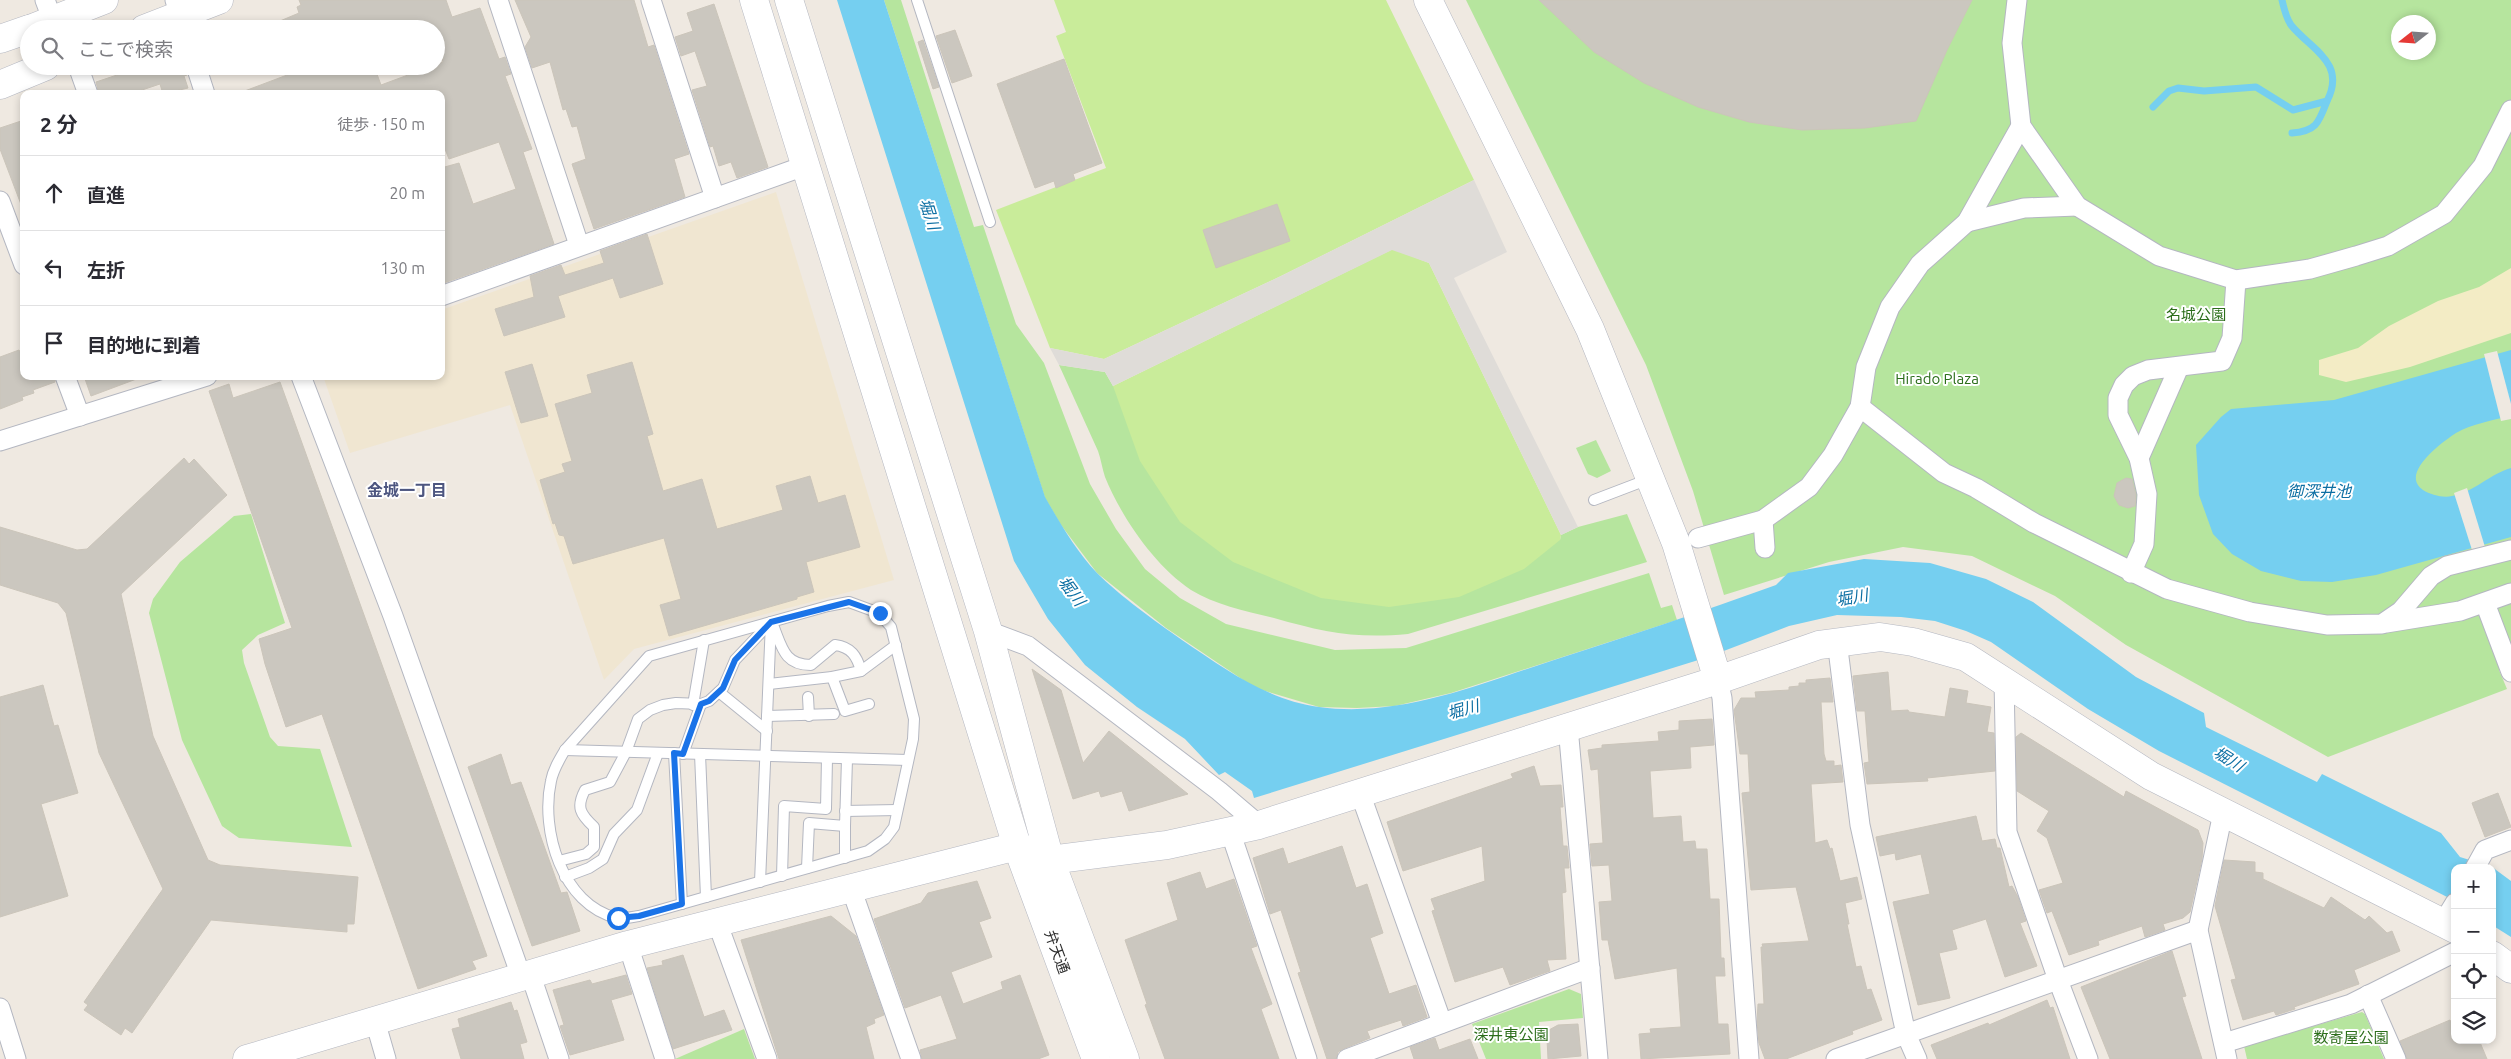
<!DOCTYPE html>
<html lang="ja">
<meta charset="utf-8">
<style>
:root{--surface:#fff;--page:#f7f7f7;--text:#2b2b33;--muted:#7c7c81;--line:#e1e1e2}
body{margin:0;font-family:Ubuntu,"Noto Sans JP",sans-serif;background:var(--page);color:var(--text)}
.controls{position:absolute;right:15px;bottom:15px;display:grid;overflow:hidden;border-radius:10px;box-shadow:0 2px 8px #0003}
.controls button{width:45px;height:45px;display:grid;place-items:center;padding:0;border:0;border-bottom:1px solid var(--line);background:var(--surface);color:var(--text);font:25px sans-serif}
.compass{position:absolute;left:2391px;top:15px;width:45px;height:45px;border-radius:50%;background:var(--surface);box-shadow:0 2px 8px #0003;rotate:253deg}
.stop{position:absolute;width:15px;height:15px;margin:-11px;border:4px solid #1a73e8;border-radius:50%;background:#fff}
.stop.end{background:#1a73e8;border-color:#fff;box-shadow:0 1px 5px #0008}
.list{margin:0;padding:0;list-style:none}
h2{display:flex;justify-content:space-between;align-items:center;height:65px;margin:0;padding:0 20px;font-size:21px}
h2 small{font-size:16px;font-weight:400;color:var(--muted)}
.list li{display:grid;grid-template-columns:32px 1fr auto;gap:15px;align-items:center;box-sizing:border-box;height:75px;padding:0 20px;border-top:1px solid var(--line)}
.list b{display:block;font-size:19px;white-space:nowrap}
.list em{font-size:16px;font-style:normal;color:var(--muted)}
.icon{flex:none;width:28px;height:28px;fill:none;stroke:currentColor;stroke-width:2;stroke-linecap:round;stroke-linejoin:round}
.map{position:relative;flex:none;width:2511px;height:1059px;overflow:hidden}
.search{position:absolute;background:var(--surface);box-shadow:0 2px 8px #0003;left:20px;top:20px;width:425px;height:55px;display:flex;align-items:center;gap:12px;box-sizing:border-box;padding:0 18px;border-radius:28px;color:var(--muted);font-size:19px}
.panel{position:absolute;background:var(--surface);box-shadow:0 2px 8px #0003;left:20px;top:90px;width:425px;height:290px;border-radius:10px}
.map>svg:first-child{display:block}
.education{fill:#f0e6d1}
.green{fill:#b6e59e;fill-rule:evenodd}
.sand{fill:#f3ecc5}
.pitch{fill:#c9ec9a}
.plaza{fill:#dfdcd8}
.water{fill:#75cff0}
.pier{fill:#efe9e1}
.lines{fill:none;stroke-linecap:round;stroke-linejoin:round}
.stream{stroke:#75cff0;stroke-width:7}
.building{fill:#cbc7bf;stroke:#cbc5ba}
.lane-casing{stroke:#b4b7c1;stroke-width:12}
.street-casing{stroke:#b4b7c1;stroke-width:21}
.secondary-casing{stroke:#b4b7c1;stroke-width:29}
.lane{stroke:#fff;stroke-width:10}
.street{stroke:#fff;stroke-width:19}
.secondary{stroke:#fff;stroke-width:28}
.route{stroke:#1a73e8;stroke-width:6}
.labels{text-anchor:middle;stroke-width:4;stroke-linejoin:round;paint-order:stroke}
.park-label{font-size:15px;fill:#2c6e1b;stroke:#fff}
.street-label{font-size:15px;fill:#2e2e2e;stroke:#fff}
.water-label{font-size:16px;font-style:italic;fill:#0d6fa3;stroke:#fff}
.neighbourhood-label{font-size:16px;font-weight:bold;fill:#4d5680;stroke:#fff}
</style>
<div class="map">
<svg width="2511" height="1059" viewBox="0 0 2511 1059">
<rect width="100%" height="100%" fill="#efe9e1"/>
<polygon class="education" points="776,192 894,580 634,649 604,680 510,405 350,453 323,376 441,376 441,310"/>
<g class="green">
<polygon points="884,0 901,0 974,227 983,225 1016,324 1044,363 1090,484 1116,529 1145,569 1180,598 1226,624 1335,650 1406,648 1649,573 1661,608 1672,605 1677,620 1451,693 1395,706 1357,708 1319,707 1255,688 1166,628 1097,573 1061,525 1045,498"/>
<path d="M1466,0H2511V665L2499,670L2507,689L2328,757L2126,645L2055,596L1972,556L1903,547L1829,562L1724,595L1693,491L1646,365ZM2398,22H2428V52H2398Z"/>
<path d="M1059,365L1105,372L1113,386L1560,540L1561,535L1578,527L1627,514L1647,562L1408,634C1356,639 1323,632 1274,618C1246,611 1215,605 1191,590C1154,565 1122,518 1105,477C1102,468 1101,459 1098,451C1085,422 1072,394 1059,365Z"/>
<polygon points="1596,440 1611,471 1597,478 1588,474 1576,448"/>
<polygon points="251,514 285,623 258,635 242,650 244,663 270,737 278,746 320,749 352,847 239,838 222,826 182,740 149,613 153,599 180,562 234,516"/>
<polygon points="1569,989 1581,994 1583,1018 1539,1022 1541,1059 1486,1059 1472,1024"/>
<polygon points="2362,1012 2365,1014 2384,1059 2247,1059 2244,1046"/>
<polygon points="744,1029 755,1059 675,1059"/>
</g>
<polygon class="sand" points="2511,268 2511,333 2410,367 2346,382 2319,375 2319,360 2358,348 2389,326 2438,301 2479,287"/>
<g class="pitch">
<polygon points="1054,0 1386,0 1474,180 1281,276 1104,359 1050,348 996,210 1106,168 1056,36 1066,32"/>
<polygon points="1393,249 1429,263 1561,535 1560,540 1524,569 1459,597 1389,607 1321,598 1233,562 1180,522 1140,461 1113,386"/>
</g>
<polygon class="plaza" points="1474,180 1507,252 1454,278 1578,527 1561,535 1429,263 1392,250 1113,386 1105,372 1059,365 1050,348 1104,359 1281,276"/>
<g class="water">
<path d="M837,0H884L1045,497C1060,523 1076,551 1097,573C1120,596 1155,621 1182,640C1225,669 1267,700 1319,707C1399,718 1477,685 1551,661C1626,637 1701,612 1776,585L1788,573L1864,559L1930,563L1986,579L2033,602L2136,677L2204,713L2206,727L2317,782L2322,774L2441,833L2460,857L2492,867L2511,881V937L2492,925V868H2455V901L2159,751L2088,709L1991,642L1966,631L1935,621L1901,617L1837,615L1789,626L1708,657L1254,798L1252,791L1225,772L1219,775L1185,739L1137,707L1085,665L1048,619L1014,561Z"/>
<path d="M2511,350V416C2493,420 2472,424 2456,433C2442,442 2399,474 2423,490C2431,495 2443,498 2452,496C2474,492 2490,474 2511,468V537L2376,575L2332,582L2301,581L2261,571L2232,554L2213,534L2199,495L2196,445L2221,417L2231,409L2334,400Z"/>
</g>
<g class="pier">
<polygon points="2497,351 2511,404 2511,419 2501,421 2484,354"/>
<polygon points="2467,488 2485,547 2472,550 2454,493"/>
</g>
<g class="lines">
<g class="stream">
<path d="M2153,107L2169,91L2178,88L2204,91L2256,87L2293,110L2327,101C2347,62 2310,49 2291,25C2286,18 2284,9 2282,0"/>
<path d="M2292,133C2317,131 2319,122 2327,101"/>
</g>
</g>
<g class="building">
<polygon points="299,0 446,0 452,17 480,8 499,59 505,57 511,74 505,76 532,149 523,152 554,244 441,284 441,168 459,163 473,204 516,189 499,142 449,159 441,139 441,94 243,94 242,92 311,66 374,66 381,85 443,62 436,42 436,29 261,29 299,13 297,7 301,5"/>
<polygon points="515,0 634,0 648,47 654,45 689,154 674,159 685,197 594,229 572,164 586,159 577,126 572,127 566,109 563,110 550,62 532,68 525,47 531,37"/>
<polygon points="1539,0 1972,0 1947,50 1916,121 1865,128 1802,130 1749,122 1698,107 1644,83 1594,52"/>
<polygon points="714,4 768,167 737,178 731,162 719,166 713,146 710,147 692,90 707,86 695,51 681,56 675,37 693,31 687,13"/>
<polygon points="955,30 972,76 952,83 936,36"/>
<polygon points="923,40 939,87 933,89 918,42"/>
<polygon points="1064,59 1102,163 1073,174 1075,180 1056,188 1054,181 1035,188 997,84"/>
<polygon points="144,66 185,66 187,75 184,76 188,88 163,94 160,84 130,94 99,94 96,82"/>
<polygon points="24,120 24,207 22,207 0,149 0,128"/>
<polygon points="1277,204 1290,241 1216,268 1203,230"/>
<polygon points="647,234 663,284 620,298 613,278 558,296 565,317 504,336 495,309 534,297 530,276 561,265 565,275 604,263 600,251"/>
<polygon points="19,350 24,360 24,376 54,376 55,382 33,390 34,393 22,397 23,400 0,409 0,357"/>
<polygon points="632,362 653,434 647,436 663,491 702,479 717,529 783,510 776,486 810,476 818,503 845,495 860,547 806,562 814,592 797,597 797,599 669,636 660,605 681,599 664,538 573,564 564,536 559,535 555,523 553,524 540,480 565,472 562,464 572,461 555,404 592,393 587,375"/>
<polygon points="532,364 548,416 521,423 505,372"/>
<polygon points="84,376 138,376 139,378 91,396"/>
<polygon points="280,382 487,956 472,961 476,969 418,989 322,714 286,727 265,664 259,639 292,628 209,391 229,384 233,398"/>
<polygon points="184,458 189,464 194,459 227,495 121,594 153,736 208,860 220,865 358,877 354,924 347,924 347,932 211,920 132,1033 125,1028 121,1035 84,1010 88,1005 84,1002 163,889 99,753 66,613 58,603 0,585 0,527 77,550 87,549"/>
<polygon points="2126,478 2132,479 2136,495 2135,506 2128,508 2119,505 2114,496 2117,483"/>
<polygon points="1032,669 1061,690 1083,763 1109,731 1188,794 1129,811 1122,791 1101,797 1099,791 1073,799"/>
<polygon points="1888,672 1891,711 1908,710 1909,712 1945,717 1950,688 1968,691 1966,703 1991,707 1987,732 1994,733 1995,771 1927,778 1928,781 1867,784 1864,763 1869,762 1865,711 1857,711 1853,676"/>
<polygon points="1830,678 1833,702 1821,702 1824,754 1826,761 1834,761 1834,766 1841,765 1843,782 1811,784 1815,843 1827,840 1830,849 1832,848 1840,881 1857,877 1862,899 1845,903 1849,924 1847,924 1856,967 1861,966 1867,990 1871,989 1882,1020 1852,1031 1853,1034 1786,1059 1765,1059 1759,1043 1757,1022 1758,1004 1764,1004 1761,947 1763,947 1762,944 1809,941 1796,887 1751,890 1742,793 1750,792 1748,754 1740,754 1734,710 1741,698 1756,698 1755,692 1789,690 1789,687 1799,686 1799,683 1806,683 1806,680"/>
<polygon points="43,685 54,726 58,725 78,793 41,804 68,896 0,917 0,697"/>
<polygon points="1712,719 1714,745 1690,747 1691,768 1650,771 1653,818 1681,816 1683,842 1695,841 1696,849 1707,849 1710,899 1719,899 1721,958 1724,958 1725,976 1715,976 1718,1024 1728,1024 1730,1054 1641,1059 1639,1034 1651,1033 1650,1029 1681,1027 1677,968 1615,979 1608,940 1602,940 1599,902 1612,901 1609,865 1592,866 1590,844 1603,843 1598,769 1591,770 1588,750 1602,748 1602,745 1659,741 1658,732 1679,730 1679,721"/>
<polygon points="2021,733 2124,797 2126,791 2198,830 2203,843 2202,859 2190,912 2183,918 2163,924 2165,930 2145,937 2142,926 2098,941 2099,945 2069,955 2052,911 2047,913 2039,890 2063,883 2047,838 2037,831 2049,811 2017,791 2016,737"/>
<polygon points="501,754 511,785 521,782 561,893 567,892 580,931 532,946 468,767"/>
<polygon points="1534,766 1540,786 1561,785 1563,807 1560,807 1563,846 1567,846 1569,868 1564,868 1566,892 1562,893 1566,959 1547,960 1550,971 1510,985 1503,967 1455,982 1432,911 1435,910 1431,899 1485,881 1482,846 1403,871 1387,822 1513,778 1511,774"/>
<polygon points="2498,793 2511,827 2485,837 2472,803"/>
<polygon points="1976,816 1982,841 1995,839 1997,848 2000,848 2009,887 2012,886 2018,897 2026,921 2020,923 2037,966 2005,977 1986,919 1952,930 1957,949 1939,953 1950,998 1918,1005 1893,902 1930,894 1921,854 1896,860 1895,853 1880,856 1876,837"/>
<polygon points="1342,846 1356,888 1367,884 1383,933 1370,938 1389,994 1416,985 1427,1017 1403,1026 1401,1020 1367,1031 1370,1038 1343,1049 1338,1052 1336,1059 1327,1059 1298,973 1301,972 1281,910 1270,914 1253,858 1283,848 1288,864"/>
<polygon points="2224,860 2255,862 2255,872 2263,873 2263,879 2324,908 2331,897 2365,920 2369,916 2387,933 2392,931 2400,951 2354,970 2359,984 2294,1007 2295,1009 2276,1015 2274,1011 2243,1020 2231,980 2236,979 2215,906"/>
<polygon points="1200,872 1206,889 1234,879 1257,946 1251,948 1272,1004 1261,1009 1279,1059 1165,1059 1145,1005 1147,1004 1125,940 1178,920 1167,883"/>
<polygon points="977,881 991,918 979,922 992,957 951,972 963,1004 1003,989 1001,982 1020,975 1049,1055 1038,1059 922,1059 920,1050 957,1039 941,995 905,1008 874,919 921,903 928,893"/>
<polygon points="831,916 856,936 884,1015 874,1019 875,1023 866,1027 874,1059 779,1059 741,940"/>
<polygon points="2172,951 2186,996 2182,997 2202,1059 2110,1059 2081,987"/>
<polygon points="683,955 704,1017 724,1010 732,1030 673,1049 647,968 663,965 662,961"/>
<polygon points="626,975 632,994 611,1000 624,1040 570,1055 560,1026 564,1025 553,990 590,980 592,984"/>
<polygon points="2047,1000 2050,1008 2053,1007 2070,1059 1937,1059 1931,1045 1988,1023 1989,1025"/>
<polygon points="511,1002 514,1011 517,1010 527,1042 520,1044 524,1059 461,1059 452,1029 460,1027 458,1019"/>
<polygon points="2450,1020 2455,1031 2455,1040 2479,1040 2487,1059 2407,1059 2400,1041"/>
<polygon points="1578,1024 1581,1056 1548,1059 1547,1039 1550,1039 1549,1030 1558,1025"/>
<polygon points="1435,1038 1439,1050 1470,1039 1478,1059 1414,1059 1410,1047"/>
</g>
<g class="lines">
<defs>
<g id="lane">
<polyline points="917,0 990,222"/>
<polyline points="1594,500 1649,479"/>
<path d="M849,602L879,613L891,627L914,719L913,739L894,827L885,839L868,851L639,916C632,917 623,919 617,918C562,905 540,830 551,781C553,770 559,760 565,750L649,656L828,606Z"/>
<path d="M773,625C782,647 784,665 811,665L835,645C851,647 857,656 861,671"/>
<polyline points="832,677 845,711 869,704"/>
<polyline points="769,684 832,677 861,671 896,645"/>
<polyline points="719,692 767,731"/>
<polyline points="808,697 809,716"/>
<polyline points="693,705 704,640"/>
<polyline points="767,716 834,714"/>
<polyline points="565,750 908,760"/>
<polyline points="674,753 682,904"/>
<polyline points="683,754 701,704"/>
<polyline points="700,754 706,897"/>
<polyline points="845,811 897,810"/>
<polyline points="845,858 845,826"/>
<path d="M559,861L586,854L594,847V827C580,814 576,807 585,790L610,782L626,752L638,719L650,710L663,705L676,703L701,704L709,701L723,688L735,660L771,622"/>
<polyline points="807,868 809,823 845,826 847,759"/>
<polyline points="782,876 784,806 826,809 827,758"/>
<polyline points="565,877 589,868 603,859 614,834 637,810 658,753"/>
<polyline points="760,882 771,622"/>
</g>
<g id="street">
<polyline points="45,0 53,21"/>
<polyline points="175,0 184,29"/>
<polyline points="498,0 579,245"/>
<polyline points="651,0 715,198"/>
<polyline points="2017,0 2012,43 2021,126 2077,206 2159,256 2236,280 2310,269 2356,256 2388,246 2444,214 2483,166 2511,110"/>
<polyline points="78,66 88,94"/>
<polyline points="196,66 205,94"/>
<polyline points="0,201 24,265"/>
<polyline points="1967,222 2024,208 2077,206"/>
<polyline points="441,296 807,165"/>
<polyline points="65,376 80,416"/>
<polyline points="301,376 393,616 521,976"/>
<polyline points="1860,407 1944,473 1976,488 2034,523 2167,589 2250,612 2327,625 2382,624 2401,611 2431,576 2447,566 2511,550"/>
<polyline points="0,441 207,376"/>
<polyline points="2139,458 2179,367"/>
<polyline points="1763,520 1765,548"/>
<polyline points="1698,538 1763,520 1809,487 1833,455 1860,407 1866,367 1890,307 1920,264 1967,222 2021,126"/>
<polyline points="2131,573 2144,544 2147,494 2139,458 2118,415 2118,398 2124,385 2133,376 2148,370 2222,361 2232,338 2236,280"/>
<polyline points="2485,603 2511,672"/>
<polyline points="2386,623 2460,611 2511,593"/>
<polyline points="988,631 1028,646 1219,791 1259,825"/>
<polyline points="1837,641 1860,825 1906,1034 1917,1059"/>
<polyline points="1718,680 1722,698 1749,1059"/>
<polyline points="2004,680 2007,832 2058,980 2088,1059"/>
<polyline points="1568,727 1598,1059"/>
<polyline points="1360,793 1442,1023"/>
<polyline points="2223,813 2198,930 2227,1059"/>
<polyline points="1230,831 1307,1059"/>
<polyline points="2475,868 2485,850 2511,840"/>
<polyline points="851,888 911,1059"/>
<polyline points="2444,921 2455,903"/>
<polyline points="717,922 767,1059"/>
<polyline points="628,945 665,1059"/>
<polyline points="530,973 559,1059"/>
<polyline points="2368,995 2396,1059"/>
<polyline points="0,1008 16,1059"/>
<polyline points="375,1021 386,1059"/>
<polyline points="2224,1043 2351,1004 2455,952"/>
<polyline points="1347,1059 1590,968"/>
<polyline points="1836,1059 2198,930"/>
</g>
<g id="secondary">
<polyline points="754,0 1017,846 1096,1059"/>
<polyline points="789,0 988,631 1050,860 1125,1059"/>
<polyline points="1428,0 1590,329 1676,543 1718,680"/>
<polyline points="30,29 104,0"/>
<polyline points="144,29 219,0"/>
<polyline points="0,39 29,29"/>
<polyline points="0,85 46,66"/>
<polyline points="2492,955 2511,969"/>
<polyline points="247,1059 628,945 1017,846 1050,860 1167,845 1259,825 1718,680 1819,645 1880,637 1913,642 1966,657 2151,776 2455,929"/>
</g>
</defs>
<use href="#lane" class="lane-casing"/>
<use href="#street" class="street-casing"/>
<use href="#secondary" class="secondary-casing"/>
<use href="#lane" class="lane"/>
<use href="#street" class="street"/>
<use href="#secondary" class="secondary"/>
</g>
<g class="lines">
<polyline class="route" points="618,918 639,916 682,904 674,753 683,754 701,704 709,701 723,688 735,660 771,622 849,602 880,613"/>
</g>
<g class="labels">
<g class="park-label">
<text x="2196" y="320">名城公園</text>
<text x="1937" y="384">Hirado Plaza</text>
<text x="1511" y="1040">深井東公園</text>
<text x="2351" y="1043">数寄屋公園</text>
</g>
<g class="street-label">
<text transform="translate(1057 952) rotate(70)" y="5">弁天通</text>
</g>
<g class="water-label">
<text transform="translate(930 214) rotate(72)" y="6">堀川</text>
<text x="2319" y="497">御深井池</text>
<text transform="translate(1072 591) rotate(53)" y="6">堀川</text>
<text transform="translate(1852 597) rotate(-10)" y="6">堀川</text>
<text transform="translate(1463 709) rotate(-15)" y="6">堀川</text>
<text transform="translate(2229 759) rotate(32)" y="6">堀川</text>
</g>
<g class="neighbourhood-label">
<text x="407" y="496">金城一丁目</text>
</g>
</g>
</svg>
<div class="controls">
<button>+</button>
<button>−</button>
<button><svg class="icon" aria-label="locate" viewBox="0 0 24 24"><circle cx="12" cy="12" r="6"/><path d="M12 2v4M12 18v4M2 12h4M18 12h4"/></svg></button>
<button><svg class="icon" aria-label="layers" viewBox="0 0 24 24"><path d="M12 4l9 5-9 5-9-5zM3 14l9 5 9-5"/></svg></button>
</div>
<svg class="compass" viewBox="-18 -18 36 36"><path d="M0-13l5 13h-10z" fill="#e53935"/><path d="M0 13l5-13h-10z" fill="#7c7c81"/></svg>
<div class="stop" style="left:618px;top:918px"></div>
<div class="stop end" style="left:880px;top:613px"></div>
<div class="search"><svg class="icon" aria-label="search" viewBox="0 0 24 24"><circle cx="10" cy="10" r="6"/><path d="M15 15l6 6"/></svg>ここで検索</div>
<section class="panel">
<h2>2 分<small>徒歩 · 150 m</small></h2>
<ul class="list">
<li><svg class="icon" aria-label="ahead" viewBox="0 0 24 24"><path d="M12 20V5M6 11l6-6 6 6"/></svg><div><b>直進</b></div><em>20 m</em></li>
<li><svg class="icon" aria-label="left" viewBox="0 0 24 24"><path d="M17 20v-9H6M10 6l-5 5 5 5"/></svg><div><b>左折</b></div><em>130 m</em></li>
<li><svg class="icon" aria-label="arrive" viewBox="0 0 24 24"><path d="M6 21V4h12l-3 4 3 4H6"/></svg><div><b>目的地に到着</b></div></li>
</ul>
</section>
</div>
